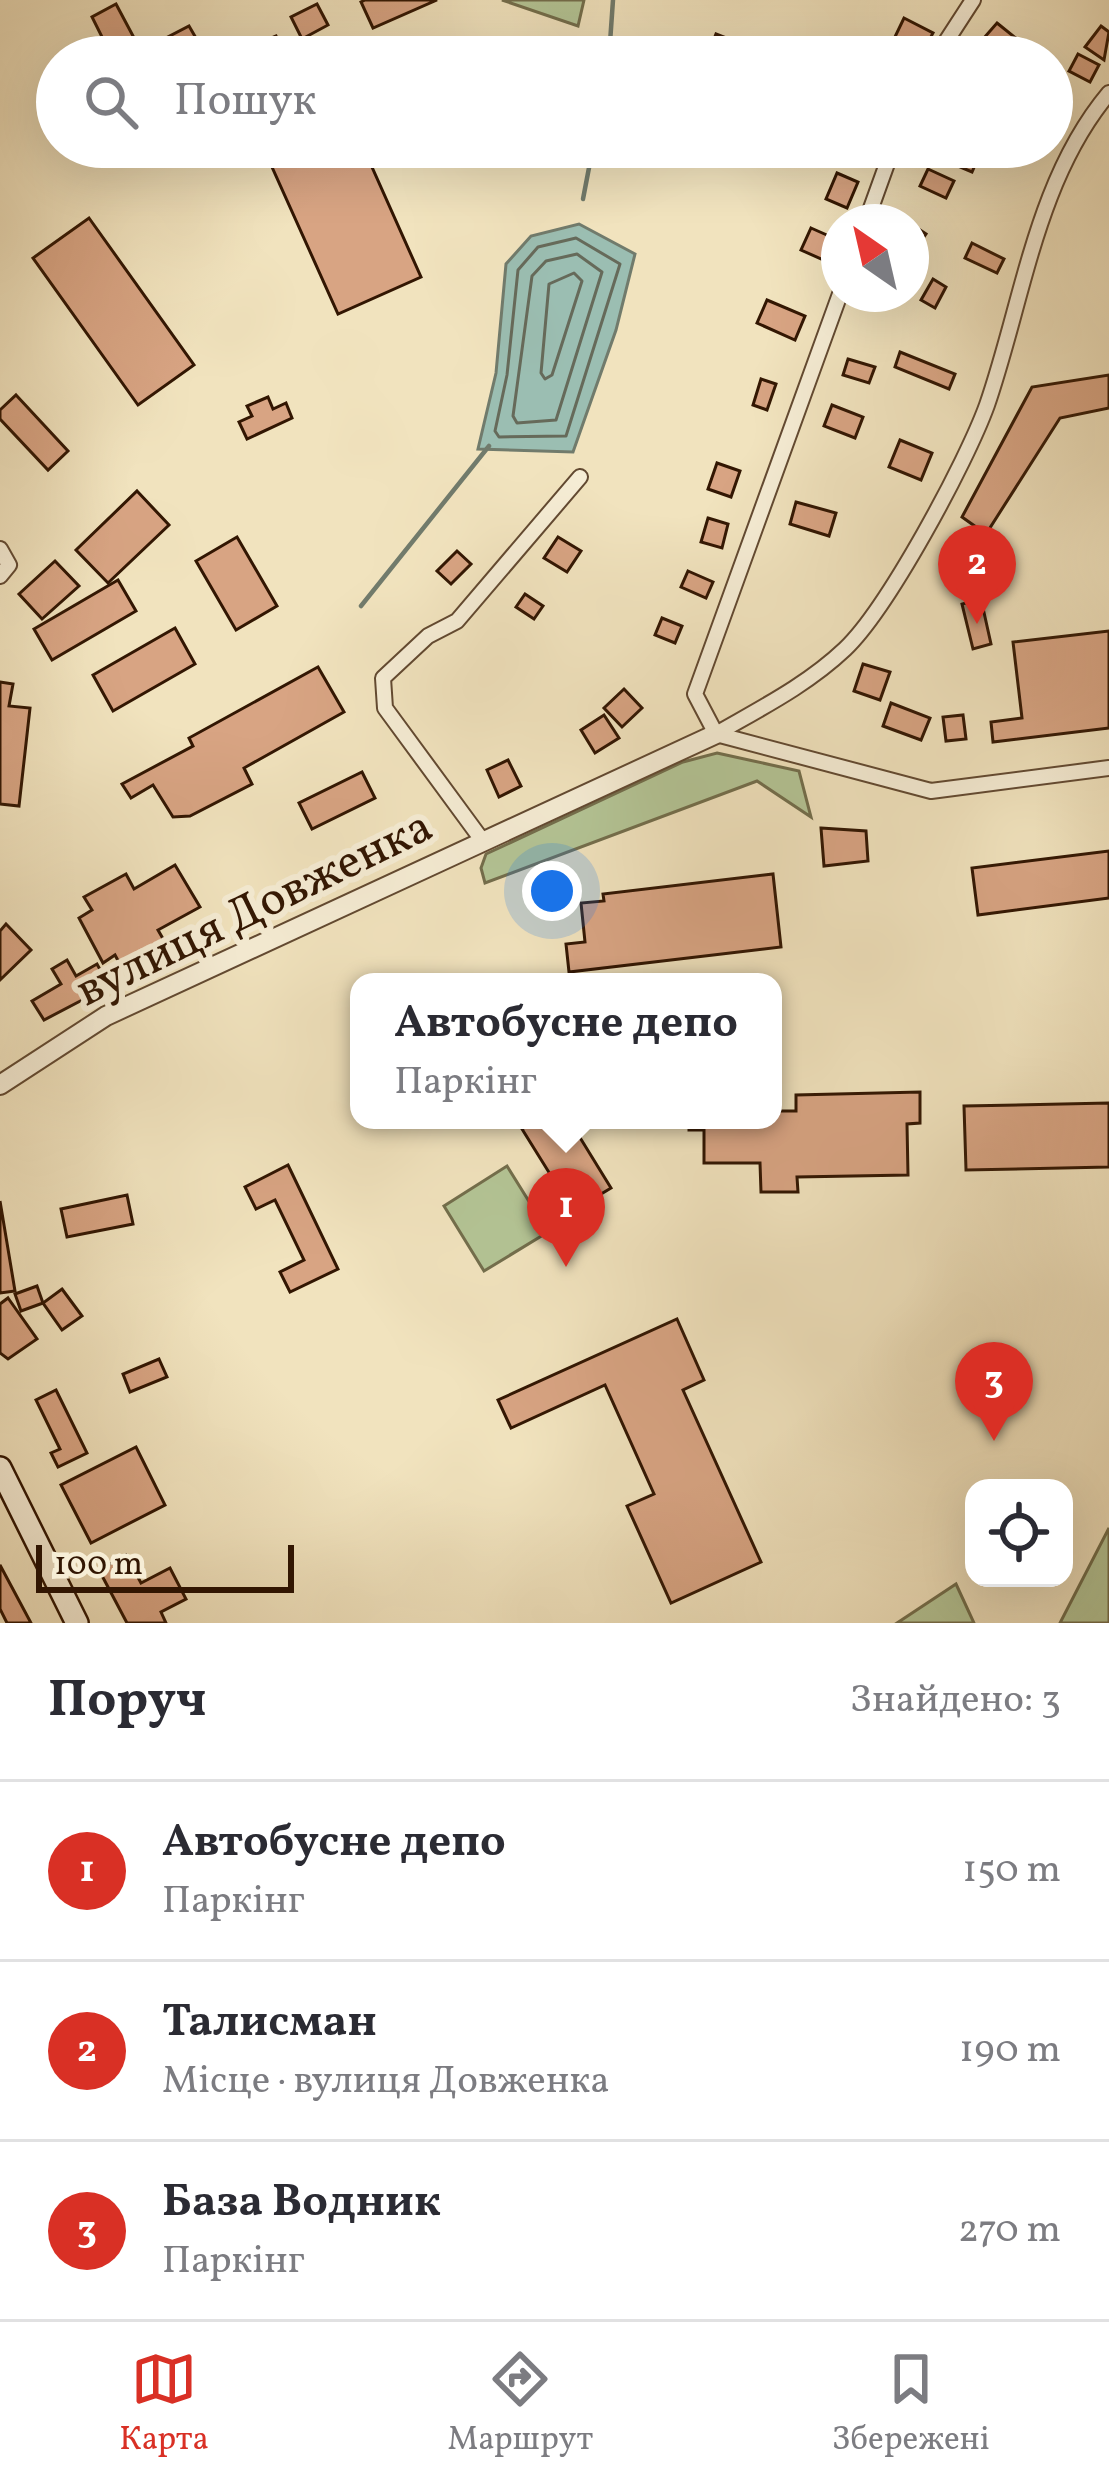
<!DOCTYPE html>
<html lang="uk">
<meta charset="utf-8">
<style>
:root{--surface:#fff;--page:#f2f2f3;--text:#2b2b33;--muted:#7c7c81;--line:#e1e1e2;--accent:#d93025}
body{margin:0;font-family:Vollkorn,serif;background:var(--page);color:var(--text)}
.controls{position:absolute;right:36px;bottom:36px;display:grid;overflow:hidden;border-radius:24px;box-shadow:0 12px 48px #0002}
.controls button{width:108px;height:108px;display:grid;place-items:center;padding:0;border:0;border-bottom:3px solid var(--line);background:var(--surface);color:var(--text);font:60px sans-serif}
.compass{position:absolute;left:821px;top:204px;width:108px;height:108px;border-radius:50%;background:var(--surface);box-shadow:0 12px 48px #0002;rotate:326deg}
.scale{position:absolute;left:36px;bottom:30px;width:258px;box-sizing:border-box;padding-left:12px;border:6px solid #321602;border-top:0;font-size:33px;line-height:42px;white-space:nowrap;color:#321602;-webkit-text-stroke:9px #f6edd5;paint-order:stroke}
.you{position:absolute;left:552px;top:891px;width:42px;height:42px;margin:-30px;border:9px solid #fff;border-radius:50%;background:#1a73e8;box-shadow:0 0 0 18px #1a73e833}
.badge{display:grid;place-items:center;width:78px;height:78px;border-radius:50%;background:var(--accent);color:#fff;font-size:39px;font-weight:700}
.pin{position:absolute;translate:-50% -99px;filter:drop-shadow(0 3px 6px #0008)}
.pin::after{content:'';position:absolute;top:63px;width:42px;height:36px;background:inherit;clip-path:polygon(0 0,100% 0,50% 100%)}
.popup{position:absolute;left:350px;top:973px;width:432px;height:156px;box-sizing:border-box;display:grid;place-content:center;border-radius:24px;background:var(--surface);filter:drop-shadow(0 3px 9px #0005);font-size:39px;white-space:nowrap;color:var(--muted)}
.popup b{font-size:45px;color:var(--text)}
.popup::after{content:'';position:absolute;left:50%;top:100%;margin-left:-24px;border:24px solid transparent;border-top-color:var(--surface)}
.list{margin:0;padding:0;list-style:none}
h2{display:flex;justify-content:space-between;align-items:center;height:156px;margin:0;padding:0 48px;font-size:51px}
h2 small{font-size:39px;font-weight:400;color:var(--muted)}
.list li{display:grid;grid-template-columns:78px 1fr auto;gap:36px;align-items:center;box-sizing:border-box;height:180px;padding:0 48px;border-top:3px solid var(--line)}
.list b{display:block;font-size:45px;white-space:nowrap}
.list p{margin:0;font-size:39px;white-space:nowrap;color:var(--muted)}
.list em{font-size:39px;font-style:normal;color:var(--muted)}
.icon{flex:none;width:66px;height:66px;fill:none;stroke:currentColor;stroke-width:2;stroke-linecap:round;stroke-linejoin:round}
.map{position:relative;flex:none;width:1109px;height:1623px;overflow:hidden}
.search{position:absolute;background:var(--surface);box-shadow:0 12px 48px #0002;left:36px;right:36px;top:36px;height:132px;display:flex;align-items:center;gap:30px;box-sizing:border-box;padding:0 42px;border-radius:66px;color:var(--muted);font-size:45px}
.sheet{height:696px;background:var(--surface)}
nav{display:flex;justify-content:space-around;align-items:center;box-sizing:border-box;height:168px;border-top:3px solid var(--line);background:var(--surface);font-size:33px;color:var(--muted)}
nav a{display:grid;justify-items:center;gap:6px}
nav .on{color:var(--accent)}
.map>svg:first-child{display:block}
.green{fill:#b4c596;stroke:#736e4c;stroke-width:3}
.water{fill:#9bbeb2;stroke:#717b6c;stroke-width:3}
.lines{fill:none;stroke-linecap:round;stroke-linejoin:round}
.shore{stroke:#666a5a;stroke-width:3}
.stream{stroke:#717b6c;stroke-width:4.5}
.building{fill:#d8a483;stroke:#321602;stroke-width:3}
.minor-casing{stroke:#624931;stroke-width:18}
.tertiary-casing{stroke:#624931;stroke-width:22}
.secondary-casing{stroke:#321602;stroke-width:26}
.minor{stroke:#f6edd5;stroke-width:14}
.tertiary{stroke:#f6edd5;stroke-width:18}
.secondary{stroke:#f6edd5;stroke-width:21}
.labels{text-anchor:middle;stroke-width:12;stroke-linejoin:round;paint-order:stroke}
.street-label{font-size:48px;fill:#321602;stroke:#f6edd5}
</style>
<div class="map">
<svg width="1109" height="1623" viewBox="0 0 1109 1623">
<rect width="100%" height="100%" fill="#f1e3be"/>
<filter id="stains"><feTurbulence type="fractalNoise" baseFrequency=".00167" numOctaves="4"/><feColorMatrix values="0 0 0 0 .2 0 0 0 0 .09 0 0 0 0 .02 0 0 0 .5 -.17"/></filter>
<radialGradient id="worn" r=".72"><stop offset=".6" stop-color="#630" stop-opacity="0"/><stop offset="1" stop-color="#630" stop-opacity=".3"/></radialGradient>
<g class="green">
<polygon points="502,0 584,0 578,26"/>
<polygon points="717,753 799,771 811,817 757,781 485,883 481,868 486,854 683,762"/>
<polygon points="507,1166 548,1232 484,1271 444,1206"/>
<polygon points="1109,1528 1109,1623 1060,1623"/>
<polygon points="956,1584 974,1623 897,1623"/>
</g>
<polygon class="water" points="579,224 635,254 616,330 573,452 478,449 496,373 506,264 531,236"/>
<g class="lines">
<g class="shore">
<polygon points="576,238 620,264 566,436 499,437 495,431 507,375 518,270 538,247"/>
<polygon points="577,254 602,272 556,420 517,423 513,416 532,276 546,261"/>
<polygon points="574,273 582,281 552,375 545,379 541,373 549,284"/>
</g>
<g class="stream">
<polyline points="609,57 613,0"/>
<polyline points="583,199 593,147"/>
<polyline points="361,606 489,446"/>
</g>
</g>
<g class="building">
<polygon points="365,0 437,0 373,28 361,2"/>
<polygon points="116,4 141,51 144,57 112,57 92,17"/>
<polygon points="317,4 328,25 302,39 291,17"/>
<polygon points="904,18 933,33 920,57 892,43"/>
<polygon points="997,23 1017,39 1003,56 983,39"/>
<polygon points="189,26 200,45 178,57 144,57 141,51"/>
<polygon points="1101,26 1109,32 1104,60 1085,47"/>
<polygon points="716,34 747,46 742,57 707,57"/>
<polygon points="276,36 286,57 244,57 241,51"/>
<polygon points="1078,54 1099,65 1090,82 1069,71"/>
<polygon points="263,147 363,147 421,277 338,314"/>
<polygon points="945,147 983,147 972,172 941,159"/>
<polygon points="928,169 954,181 946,198 920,186"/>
<polygon points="837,173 858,182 847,208 826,199"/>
<polygon points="89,218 194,365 138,405 33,258"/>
<polygon points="911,224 926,234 912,254 911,254"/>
<polygon points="811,228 838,240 828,262 801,250"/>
<polygon points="972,243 1004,259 997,273 965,258"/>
<polygon points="933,279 946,287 935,308 921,300"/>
<polygon points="767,300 805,316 795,340 757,323"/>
<polygon points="900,352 955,374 949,389 895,367"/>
<polygon points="848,359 875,367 869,383 843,375"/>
<polygon points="1109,375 1109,408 1060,418 986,534 962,517 1032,387"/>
<polygon points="761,379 776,384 767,410 753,405"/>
<polygon points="16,395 68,451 48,470 0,419 0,410"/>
<polygon points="268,397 273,409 286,403 292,418 247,439 239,422 252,416 247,406"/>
<polygon points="832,405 863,417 855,438 824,426"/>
<polygon points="900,440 932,453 921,480 889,467"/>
<polygon points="717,463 740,471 731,497 708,489"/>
<polygon points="137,491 169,525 108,583 76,550"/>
<polygon points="796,502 836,513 829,536 790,524"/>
<polygon points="708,518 728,524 722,548 701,542"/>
<polygon points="237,537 277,606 236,630 196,561"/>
<polygon points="558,537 581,551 567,572 544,558"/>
<polygon points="457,551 471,564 451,584 437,571"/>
<polygon points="55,561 79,586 42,619 19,594"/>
<polygon points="688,571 713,582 706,598 681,587"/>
<polygon points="118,580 136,611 52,660 34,629"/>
<polygon points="525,594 543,606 534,619 516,607"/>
<polygon points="981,599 991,644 973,649 962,604"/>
<polygon points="662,618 682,626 675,643 655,635"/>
<polygon points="175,628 195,664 113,711 93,675"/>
<polygon points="1109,631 1109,728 993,742 991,722 1022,718 1013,642"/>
<polygon points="863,664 890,672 880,700 854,691"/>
<polygon points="318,667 344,712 244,768 252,784 190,816 173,817 153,785 131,798 122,784 193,746 189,738"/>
<polygon points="0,682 13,684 9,706 30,708 19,806 0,804"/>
<polygon points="624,689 642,708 622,727 604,708"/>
<polygon points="891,703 930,718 921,740 883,726"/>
<polygon points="604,715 619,738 595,753 581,730"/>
<polygon points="963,715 966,739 946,741 943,717"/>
<polygon points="508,760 521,786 499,797 487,770"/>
<polygon points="362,772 375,798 312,829 299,803"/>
<polygon points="821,828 866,831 868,861 824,866"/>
<polygon points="1109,851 1109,898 978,915 972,868"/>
<polygon points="175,865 200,907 158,930 166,944 122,968 115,955 103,963 79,918 92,910 84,897 126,874 134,889"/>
<polygon points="773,874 781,947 569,972 566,944 585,942 581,903 604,901 603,894"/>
<polygon points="6,924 31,950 0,980 0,931"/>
<polygon points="67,960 76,976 97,964 109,986 44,1020 32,1001 61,984 52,969"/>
<polygon points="920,1092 920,1123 907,1124 908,1175 797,1177 798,1192 761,1192 760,1163 704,1163 704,1130 689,1130 689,1120 773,1120 773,1111 796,1111 796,1095"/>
<polygon points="1109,1103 1109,1167 966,1170 964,1106"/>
<polygon points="536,1120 575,1120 571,1123 611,1188 573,1211 522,1129"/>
<polygon points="288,1165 338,1269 290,1292 280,1272 304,1260 275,1200 256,1209 245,1187"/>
<polygon points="127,1195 133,1224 67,1237 61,1209"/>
<polygon points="0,1201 15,1291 0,1293"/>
<polygon points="37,1286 43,1303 21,1311 15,1294"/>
<polygon points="62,1289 82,1316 62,1330 43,1303"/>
<polygon points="8,1298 37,1339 8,1359 0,1353 0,1304"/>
<polygon points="677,1319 704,1380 683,1390 761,1562 671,1603 627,1506 654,1494 605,1385 511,1428 498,1400"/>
<polygon points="159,1359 167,1377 130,1392 123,1374"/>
<polygon points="56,1390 87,1453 58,1467 51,1453 60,1449 36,1400"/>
<polygon points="136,1447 165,1505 91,1543 61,1485"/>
<polygon points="126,1555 141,1583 170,1568 186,1599 161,1612 166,1623 127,1623 99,1570"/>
<polygon points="0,1565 31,1623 7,1623 0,1609"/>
</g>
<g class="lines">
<defs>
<g id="minor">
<polyline points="936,57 973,0"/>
<polyline points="866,222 893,147"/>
<polyline points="0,549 9,565 0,576"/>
<path d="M716,734C761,708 807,685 845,649C888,608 966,463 987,405C1023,301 1036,180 1109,93"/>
<polyline points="716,734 695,694 840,294"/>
<polyline points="716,734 931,791 1109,768"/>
<polyline points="482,840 385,708 383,678 428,636 457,621 580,477"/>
</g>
<polyline id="tertiary" points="0,1085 106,1016 716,734"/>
<polyline id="secondary" points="0,1468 77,1623"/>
</defs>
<use href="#minor" class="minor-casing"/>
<use href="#tertiary" class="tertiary-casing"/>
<use href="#secondary" class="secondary-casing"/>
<use href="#minor" class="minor"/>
<use href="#tertiary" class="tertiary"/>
<use href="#secondary" class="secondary"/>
</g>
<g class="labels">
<g class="street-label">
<text transform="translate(253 906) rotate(-26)" y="17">вулиця Довженка</text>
</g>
</g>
<rect width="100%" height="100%" filter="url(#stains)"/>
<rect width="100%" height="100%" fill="url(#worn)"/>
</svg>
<div class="controls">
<button><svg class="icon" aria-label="locate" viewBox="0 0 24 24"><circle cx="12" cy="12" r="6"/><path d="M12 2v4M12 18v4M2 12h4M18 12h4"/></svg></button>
</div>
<svg class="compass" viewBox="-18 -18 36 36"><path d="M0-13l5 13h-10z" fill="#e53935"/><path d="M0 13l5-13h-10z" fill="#7c7c81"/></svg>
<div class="scale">100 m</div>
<div class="you"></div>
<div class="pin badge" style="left:566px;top:1267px">1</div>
<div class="popup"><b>Автобусне депо</b>Паркінг</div>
<div class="pin badge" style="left:977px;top:624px">2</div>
<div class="pin badge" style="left:994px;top:1441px">3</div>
<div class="search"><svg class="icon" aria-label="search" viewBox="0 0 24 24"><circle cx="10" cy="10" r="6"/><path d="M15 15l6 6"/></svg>Пошук</div>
</div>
<section class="sheet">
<h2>Поруч<small>Знайдено: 3</small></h2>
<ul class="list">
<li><span class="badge">1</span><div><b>Автобусне депо</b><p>Паркінг</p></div><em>150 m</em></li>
<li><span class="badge">2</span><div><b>Талисман</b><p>Місце · вулиця Довженка</p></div><em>190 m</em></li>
<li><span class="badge">3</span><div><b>База Водник</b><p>Паркінг</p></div><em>270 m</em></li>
</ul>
</section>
<nav>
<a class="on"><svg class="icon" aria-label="map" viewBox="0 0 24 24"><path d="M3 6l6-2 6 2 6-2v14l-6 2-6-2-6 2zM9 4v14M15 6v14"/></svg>Карта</a>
<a><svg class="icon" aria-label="directions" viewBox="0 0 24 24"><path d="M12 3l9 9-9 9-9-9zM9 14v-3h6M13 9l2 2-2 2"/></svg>Маршрут</a>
<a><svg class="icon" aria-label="saved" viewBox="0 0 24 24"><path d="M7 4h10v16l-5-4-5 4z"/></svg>Збережені</a>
</nav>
